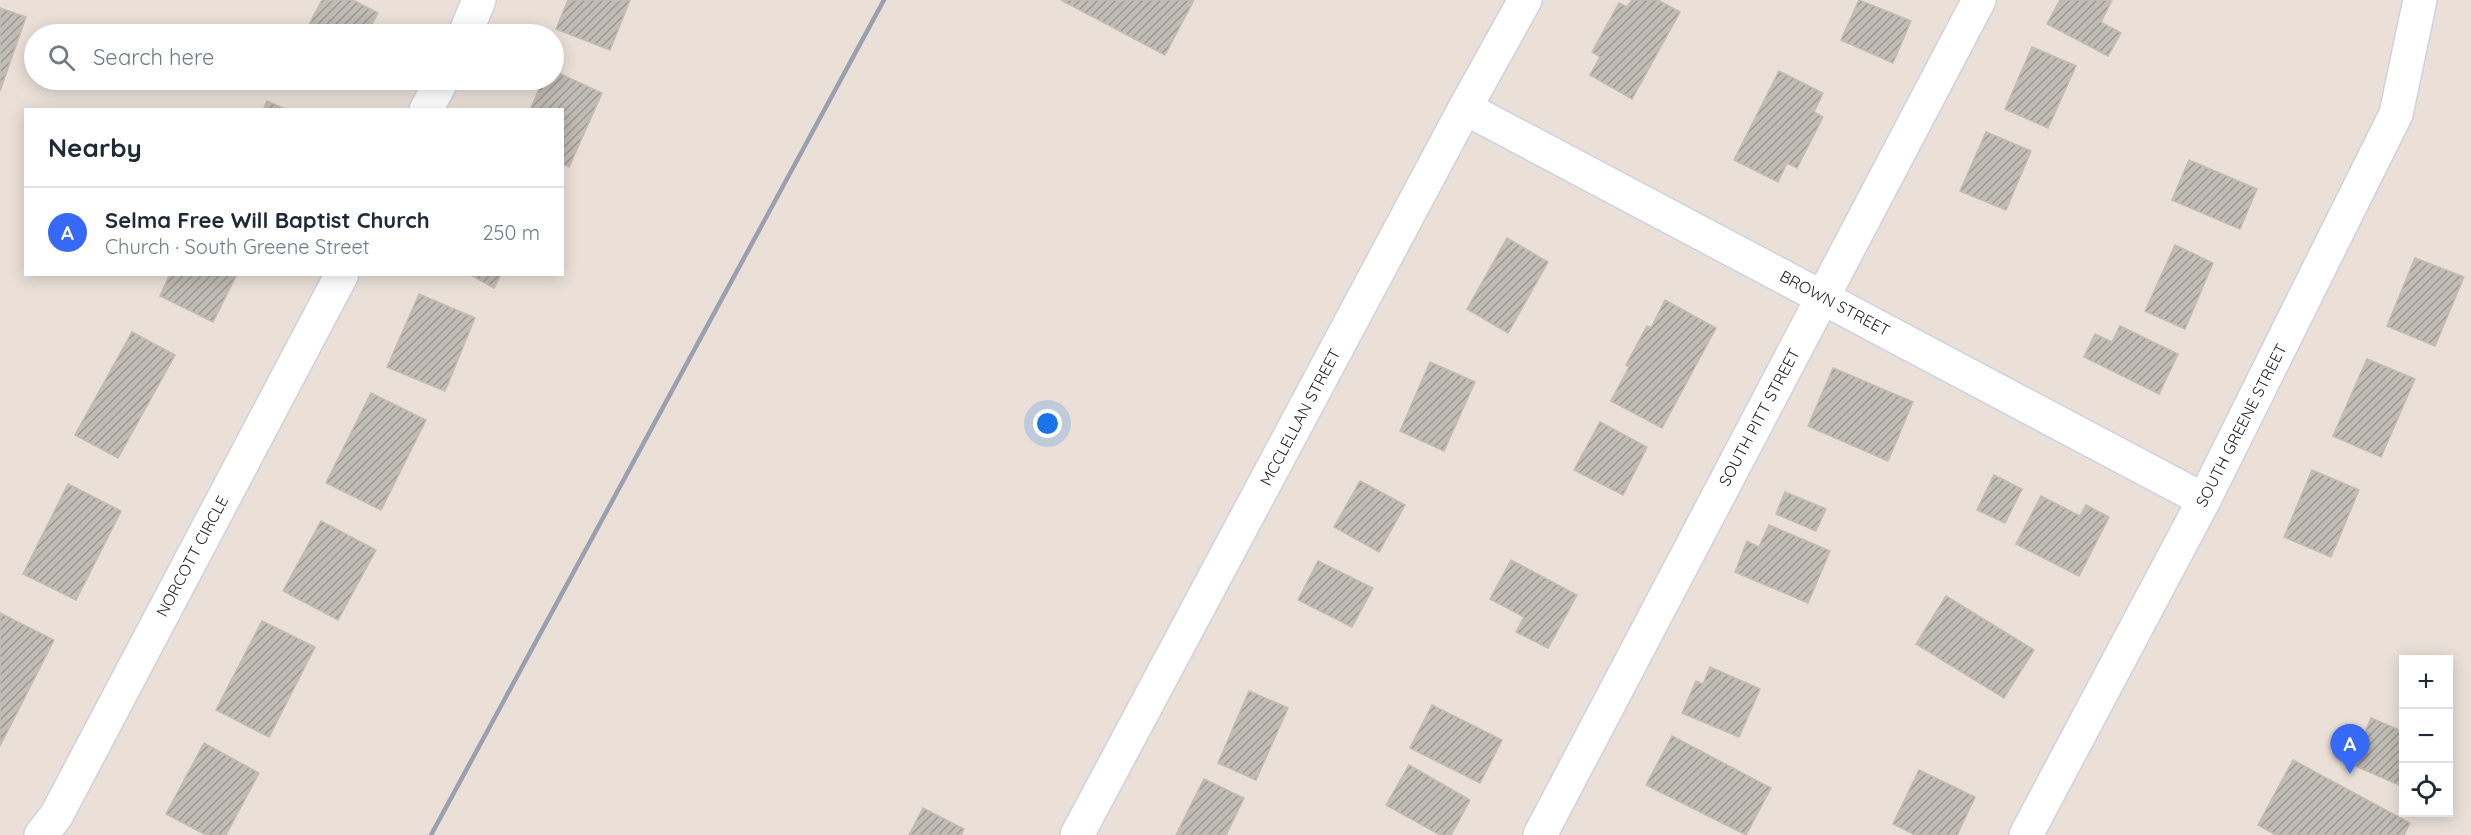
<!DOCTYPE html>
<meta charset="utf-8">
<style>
:root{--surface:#fff;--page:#f2f2f3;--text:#1f2937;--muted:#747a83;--line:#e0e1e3;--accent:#3769f7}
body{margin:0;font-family:Quicksand,sans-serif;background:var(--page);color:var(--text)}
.controls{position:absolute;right:18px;bottom:18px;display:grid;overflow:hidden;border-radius:0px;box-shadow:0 3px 15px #0003}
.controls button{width:54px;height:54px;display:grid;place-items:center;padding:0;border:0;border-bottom:2px solid var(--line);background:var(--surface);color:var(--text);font:30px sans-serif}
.you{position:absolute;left:1048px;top:424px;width:21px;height:21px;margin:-15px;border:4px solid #fff;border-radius:50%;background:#1a73e8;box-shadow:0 0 0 9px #1a73e833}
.badge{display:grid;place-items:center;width:39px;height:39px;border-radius:50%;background:var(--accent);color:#fff;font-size:20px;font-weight:700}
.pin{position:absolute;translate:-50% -50px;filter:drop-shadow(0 2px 3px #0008)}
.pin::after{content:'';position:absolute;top:32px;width:21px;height:18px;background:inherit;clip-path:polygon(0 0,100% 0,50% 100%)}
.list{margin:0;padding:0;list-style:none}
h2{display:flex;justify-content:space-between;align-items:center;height:78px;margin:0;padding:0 24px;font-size:26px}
h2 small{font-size:20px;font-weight:400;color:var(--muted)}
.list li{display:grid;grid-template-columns:39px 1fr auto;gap:18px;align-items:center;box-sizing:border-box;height:90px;padding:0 24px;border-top:2px solid var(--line)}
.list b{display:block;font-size:22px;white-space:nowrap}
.list p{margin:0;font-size:20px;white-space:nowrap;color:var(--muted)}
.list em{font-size:20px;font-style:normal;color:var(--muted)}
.icon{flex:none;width:33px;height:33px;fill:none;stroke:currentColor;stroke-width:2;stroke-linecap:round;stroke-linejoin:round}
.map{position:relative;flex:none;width:2471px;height:835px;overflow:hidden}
.search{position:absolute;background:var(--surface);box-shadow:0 3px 15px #0003;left:24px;top:24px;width:540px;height:66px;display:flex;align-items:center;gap:15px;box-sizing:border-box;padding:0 21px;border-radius:33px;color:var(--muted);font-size:22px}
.panel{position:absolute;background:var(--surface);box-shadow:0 3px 15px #0003;left:24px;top:108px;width:540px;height:168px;border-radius:0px}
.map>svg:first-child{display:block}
.building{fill:url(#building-hatch);stroke:#c4bcb2;stroke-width:1.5}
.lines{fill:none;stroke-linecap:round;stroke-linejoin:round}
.minor-casing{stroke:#cdd2e0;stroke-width:36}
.minor{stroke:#fff;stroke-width:33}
.rail{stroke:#9ba0b1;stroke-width:4.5}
.labels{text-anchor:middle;stroke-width:4.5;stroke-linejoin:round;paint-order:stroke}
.street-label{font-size:16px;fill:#272727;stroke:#fff}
</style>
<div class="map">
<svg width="2471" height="835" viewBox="0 0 2471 835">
<defs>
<pattern id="building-hatch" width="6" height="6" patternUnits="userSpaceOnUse" patternTransform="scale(1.5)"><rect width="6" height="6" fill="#c1bcb4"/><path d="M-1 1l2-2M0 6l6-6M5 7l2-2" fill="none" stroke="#9d9992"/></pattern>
</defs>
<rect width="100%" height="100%" fill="#eae0d8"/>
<g class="building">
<polygon points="322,0 353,0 378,13 366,34 304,34"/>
<polygon points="568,0 630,0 610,50 556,29"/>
<polygon points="1061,0 1194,0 1165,55"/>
<polygon points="1632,0 1658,0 1680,12 1632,99 1590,75 1600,57 1592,52 1619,3 1627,7"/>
<polygon points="1859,0 1911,21 1893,63 1841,40"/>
<polygon points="2060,0 2112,0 2101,22 2121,33 2108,56 2047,24"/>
<polygon points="0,8 26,17 0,91"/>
<polygon points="2032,47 2076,66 2048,128 2005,109"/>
<polygon points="554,71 602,93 569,167 562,164 562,110 530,110 543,80 554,80"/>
<polygon points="1779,71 1823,93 1814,112 1823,117 1797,168 1787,163 1778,182 1734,160"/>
<polygon points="267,101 287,110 263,110"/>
<polygon points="1986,132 2031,151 2006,210 1960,191"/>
<polygon points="2189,160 2257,189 2240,229 2172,200"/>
<polygon points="1507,238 1548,262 1508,333 1467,309"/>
<polygon points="2175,245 2213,263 2185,329 2145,311"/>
<polygon points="2415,258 2464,277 2435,346 2387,326"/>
<polygon points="170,274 237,274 213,322 160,296"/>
<polygon points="469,274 501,274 494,288"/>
<polygon points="419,294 475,318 445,391 387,367"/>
<polygon points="1665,300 1716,328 1662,428 1611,401 1629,367 1626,365 1647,326 1651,328"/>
<polygon points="2120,326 2178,354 2159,394 2084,357 2095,334 2112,342"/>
<polygon points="132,332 175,355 118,458 75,435"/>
<polygon points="2367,359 2415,379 2381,457 2333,436"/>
<polygon points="1430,362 1475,382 1444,451 1400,431"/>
<polygon points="1833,368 1913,402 1888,461 1808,426"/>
<polygon points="371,393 426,420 381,510 326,483"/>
<polygon points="1600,422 1647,447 1623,495 1574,470"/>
<polygon points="2312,470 2359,490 2331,557 2284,537"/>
<polygon points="1994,475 2022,489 2005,523 1977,510"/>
<polygon points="1360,481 1405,505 1379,552 1334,527"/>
<polygon points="68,484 121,511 76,600 23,574"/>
<polygon points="1785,492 1826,509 1816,531 1776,514"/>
<polygon points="2041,496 2080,516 2086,505 2109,517 2079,576 2016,544"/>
<polygon points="321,521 376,550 338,620 283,591"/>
<polygon points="1769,525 1830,551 1808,603 1735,572 1747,541 1759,547"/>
<polygon points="1511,560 1577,595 1548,648 1516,632 1524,617 1490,599"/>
<polygon points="1318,561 1373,588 1352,627 1298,600"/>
<polygon points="1946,596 2034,650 2004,698 1916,644"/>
<polygon points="0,613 54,640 0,746"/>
<polygon points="262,621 315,647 269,737 216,710"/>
<polygon points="1710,667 1760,689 1739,737 1682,713 1696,681 1703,684"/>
<polygon points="1249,691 1288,708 1256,780 1218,763"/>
<polygon points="1432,705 1502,740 1480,783 1410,748"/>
<polygon points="2371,718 2404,732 2404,787 2351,764"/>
<polygon points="1672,736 1771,788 1746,835 1646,785"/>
<polygon points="204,743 259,773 226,835 206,835 166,814"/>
<polygon points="2293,760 2410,823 2404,835 2276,835 2258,825"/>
<polygon points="1409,765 1470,800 1451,835 1440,835 1386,805"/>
<polygon points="1919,770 1975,797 1957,835 1915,835 1893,824"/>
<polygon points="1204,779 1244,798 1226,835 1176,835"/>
<polygon points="923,808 964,829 961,835 909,835"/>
</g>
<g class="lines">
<defs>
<g id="minor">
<polyline points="465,34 479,0"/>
<polyline points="1465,108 2204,500"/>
<polyline points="426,110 442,80"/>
<polyline points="41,835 56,816 342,274"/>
<polyline points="1077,835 1465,108 1525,0"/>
<polyline points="1540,835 1979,0"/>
<polyline points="2026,835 2204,500 2396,114 2420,0"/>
</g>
</defs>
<use href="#minor" class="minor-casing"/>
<use href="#minor" class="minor"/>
<polyline class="rail" points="431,835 884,0"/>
</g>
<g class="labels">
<g class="street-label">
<text transform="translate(1835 303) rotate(28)" y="6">BROWN STREET</text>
<text transform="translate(1300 417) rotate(-62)" y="6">MCCLELLAN STREET</text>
<text transform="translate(1759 417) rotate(-62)" y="6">SOUTH PITT STREET</text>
<text transform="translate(2241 425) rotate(-63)" y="6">SOUTH GREENE STREET</text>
<text transform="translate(192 556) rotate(-62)" y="6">NORCOTT CIRCLE</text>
</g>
</g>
</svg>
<div class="controls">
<button>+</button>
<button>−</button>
<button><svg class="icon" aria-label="locate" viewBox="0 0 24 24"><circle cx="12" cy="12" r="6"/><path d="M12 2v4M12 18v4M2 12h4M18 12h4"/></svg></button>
</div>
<div class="you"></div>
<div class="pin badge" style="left:2350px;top:774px">A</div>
<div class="search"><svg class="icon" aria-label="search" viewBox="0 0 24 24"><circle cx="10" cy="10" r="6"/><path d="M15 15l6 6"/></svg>Search here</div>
<section class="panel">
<h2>Nearby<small></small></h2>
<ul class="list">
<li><span class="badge">A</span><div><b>Selma Free Will Baptist Church</b><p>Church · South Greene Street</p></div><em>250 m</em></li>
</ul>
</section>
</div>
